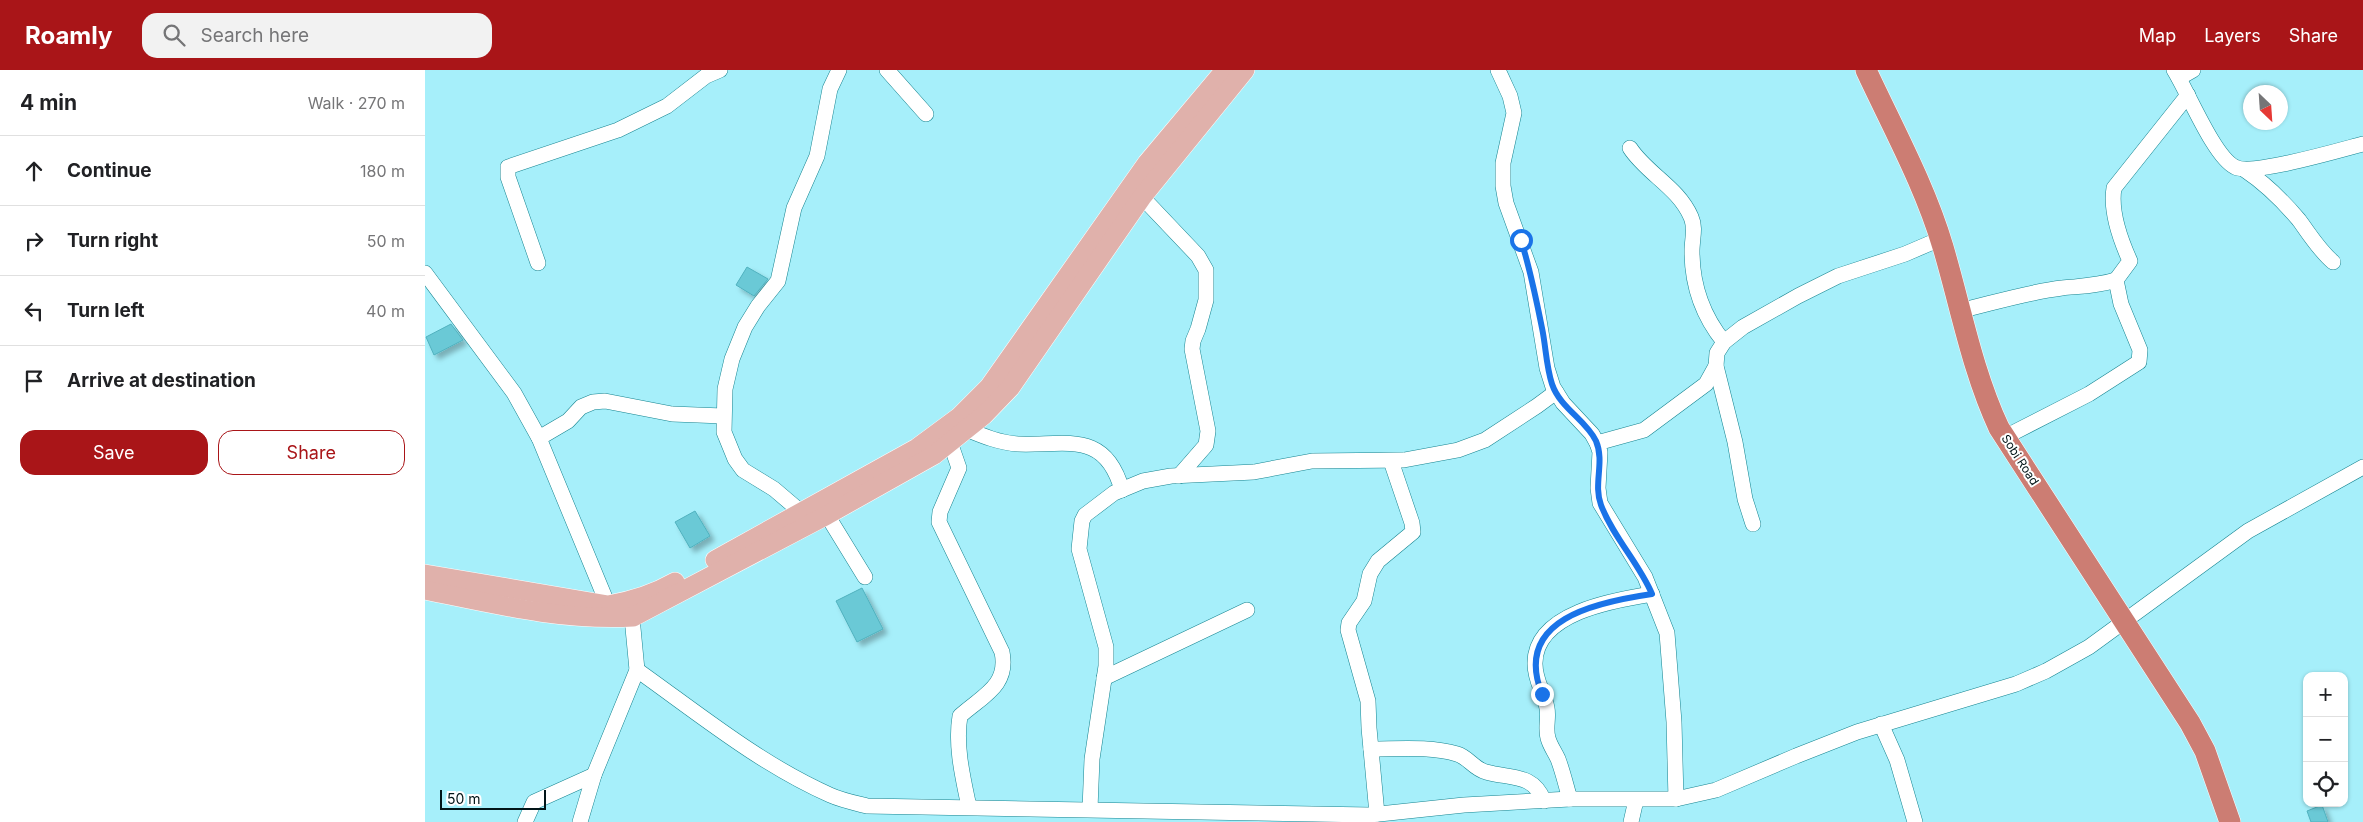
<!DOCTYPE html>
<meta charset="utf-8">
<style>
:root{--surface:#fff;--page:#f2f2f2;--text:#202124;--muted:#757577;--line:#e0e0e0;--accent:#a91518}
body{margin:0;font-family:Inter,sans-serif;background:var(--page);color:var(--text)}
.controls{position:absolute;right:15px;bottom:15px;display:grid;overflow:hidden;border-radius:10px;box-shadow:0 1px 4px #0004}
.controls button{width:45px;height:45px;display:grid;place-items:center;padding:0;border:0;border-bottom:1px solid var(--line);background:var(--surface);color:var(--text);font:25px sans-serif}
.compass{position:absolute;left:1818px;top:15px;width:45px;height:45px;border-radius:50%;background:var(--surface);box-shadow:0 1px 4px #0004;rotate:155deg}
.scale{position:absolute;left:15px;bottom:12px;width:106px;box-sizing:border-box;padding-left:5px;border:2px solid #021518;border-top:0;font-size:14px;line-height:18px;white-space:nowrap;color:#021518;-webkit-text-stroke:4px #fff;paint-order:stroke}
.stop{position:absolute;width:15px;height:15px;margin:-11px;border:4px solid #1a73e8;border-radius:50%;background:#fff}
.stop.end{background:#1a73e8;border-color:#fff;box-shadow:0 1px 5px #0008}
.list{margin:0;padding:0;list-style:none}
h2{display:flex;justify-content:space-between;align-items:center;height:65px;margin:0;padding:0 20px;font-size:21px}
h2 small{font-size:16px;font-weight:400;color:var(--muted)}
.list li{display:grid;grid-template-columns:32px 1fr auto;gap:15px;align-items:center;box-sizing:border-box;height:70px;padding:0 20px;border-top:1px solid var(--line)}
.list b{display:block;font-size:19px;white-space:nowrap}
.list em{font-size:16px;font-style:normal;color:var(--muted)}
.actions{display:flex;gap:10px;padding:15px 20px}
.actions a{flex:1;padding:11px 0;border:1px solid var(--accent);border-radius:15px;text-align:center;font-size:18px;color:var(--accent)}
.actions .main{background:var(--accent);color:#fff}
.icon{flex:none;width:28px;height:28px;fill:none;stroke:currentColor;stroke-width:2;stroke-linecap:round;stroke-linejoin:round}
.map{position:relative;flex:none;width:1938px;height:752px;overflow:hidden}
header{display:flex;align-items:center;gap:30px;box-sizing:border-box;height:70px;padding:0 25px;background:var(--accent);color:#fff}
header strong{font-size:24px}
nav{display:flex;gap:28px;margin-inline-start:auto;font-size:18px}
.search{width:350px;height:45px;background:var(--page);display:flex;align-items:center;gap:12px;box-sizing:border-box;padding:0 18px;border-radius:15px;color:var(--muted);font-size:19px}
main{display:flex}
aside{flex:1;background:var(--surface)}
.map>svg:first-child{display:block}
.building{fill:#6ac9d6;stroke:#50b1be;filter:url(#shadow)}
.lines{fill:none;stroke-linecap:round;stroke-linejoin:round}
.minor-casing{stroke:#158490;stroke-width:16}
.major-casing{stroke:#fff;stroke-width:20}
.highway-casing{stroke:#fff;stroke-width:22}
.minor{stroke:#fff;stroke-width:15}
.major{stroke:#e0b1ab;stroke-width:19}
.highway{stroke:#cc7d73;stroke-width:21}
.route{stroke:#1a73e8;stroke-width:6}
.labels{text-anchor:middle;stroke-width:4;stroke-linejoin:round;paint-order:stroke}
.street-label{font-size:12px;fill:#021518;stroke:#fff}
</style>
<header>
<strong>Roamly</strong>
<div class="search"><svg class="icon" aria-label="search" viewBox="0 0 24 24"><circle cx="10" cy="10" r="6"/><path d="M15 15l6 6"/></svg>Search here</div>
<nav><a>Map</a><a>Layers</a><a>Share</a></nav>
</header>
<main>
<aside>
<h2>4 min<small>Walk · 270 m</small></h2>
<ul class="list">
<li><svg class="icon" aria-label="ahead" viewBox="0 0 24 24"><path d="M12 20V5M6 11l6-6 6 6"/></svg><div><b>Continue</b></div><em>180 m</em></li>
<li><svg class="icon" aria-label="right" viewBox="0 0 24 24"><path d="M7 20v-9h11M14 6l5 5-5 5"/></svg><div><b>Turn right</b></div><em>50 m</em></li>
<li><svg class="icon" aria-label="left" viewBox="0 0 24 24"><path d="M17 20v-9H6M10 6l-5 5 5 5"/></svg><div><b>Turn left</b></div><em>40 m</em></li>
<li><svg class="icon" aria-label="arrive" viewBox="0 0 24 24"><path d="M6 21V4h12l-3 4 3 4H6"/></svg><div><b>Arrive at destination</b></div></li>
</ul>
<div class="actions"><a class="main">Save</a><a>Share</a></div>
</aside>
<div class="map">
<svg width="1938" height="752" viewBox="0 0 1938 752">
<defs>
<filter id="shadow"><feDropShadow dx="4.5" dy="4.5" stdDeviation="2.5" flood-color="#0004"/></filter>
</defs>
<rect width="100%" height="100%" fill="#a6effa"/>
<g class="building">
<polygon points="322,197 343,209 329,226 311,215"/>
<polygon points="26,254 38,270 9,285 1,267"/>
<polygon points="270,441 285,466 265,478 250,452"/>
<polygon points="437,518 458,559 432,572 411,531"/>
<polygon points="1897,735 1903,752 1886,752 1882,741"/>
</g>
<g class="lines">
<defs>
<g id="minor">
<polyline points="462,0 501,44"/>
<polyline points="1073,0 1085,26 1089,43 1078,93 1078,116 1081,133 1106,202 1122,298 1128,317 1138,333 1167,364 1172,373 1175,382 1173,418 1175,433 1220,507 1242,563 1249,652 1251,729"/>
<path d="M1749,0C1763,22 1789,87 1810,97C1827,106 1915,80 1938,74"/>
<polyline points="1754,8 1768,0"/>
<path d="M1205,78C1222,104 1253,117 1266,147C1271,158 1267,169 1267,181C1267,216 1277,245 1299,272"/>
<path d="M1820,100C1841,114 1858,131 1874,150C1885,165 1894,180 1908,192"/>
<polyline points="717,127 773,186 781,200 781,230 773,259 768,271 767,279 783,361 781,375 754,406"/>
<polyline points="113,193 83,107 83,97 193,60 242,36 281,6 295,0"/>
<polyline points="0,203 89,323 114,368 183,535"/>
<path d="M1534,241C1568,233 1603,222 1637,218C1657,216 1672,216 1691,210"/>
<path d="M541,359C558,366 575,373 593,374C640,376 680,359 697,420"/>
<path d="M1580,367L1664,324L1714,292L1715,280L1696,234L1691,210L1705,191C1695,169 1685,142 1689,118L1763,25"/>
<polyline points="114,368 143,351 156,337 168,332 180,331 247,344 298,346"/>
<path d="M525,372L534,398L515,442L514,452L577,582C584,616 557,626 535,646C530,676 538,708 544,737"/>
<polyline points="1172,373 1219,360 1281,314 1291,296"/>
<polyline points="376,442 349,419 318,400 310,389 299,362 300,319 307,289 320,257 333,236 353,211 369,138 392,86 405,19 414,0"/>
<polyline points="402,445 440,507"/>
<polyline points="1328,454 1320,429 1310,372 1291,296 1292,283 1299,272 1318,257 1373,226 1413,206 1480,184 1515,169"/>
<path d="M212,600C274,644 335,694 405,725C416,730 430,733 442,736L945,745L1039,735L1145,729H1251L1291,720L1371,686L1432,662L1591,614L1621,601L1664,577L1823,461L1938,397"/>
<polyline points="679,608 822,540"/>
<polyline points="1456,654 1472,690 1490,752"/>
<path d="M946,679C974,679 1005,676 1032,684C1043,687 1049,699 1061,702C1086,709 1108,703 1119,731"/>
<path d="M1145,729C1141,716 1138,702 1133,689C1130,682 1125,676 1123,668C1120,658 1124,648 1122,638C1119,622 1110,611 1110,594C1109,543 1189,530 1227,524"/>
<polyline points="665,739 667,689 681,596 681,577 654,479 657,451 660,445 689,423 718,411 746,406 829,402 887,391 979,390 1033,380 1060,370 1112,336 1131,322"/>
<polyline points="952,744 944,658 943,631 923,560 924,553 939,531 945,504 953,491 988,462 987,453 966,391"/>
<polyline points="100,752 109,732 169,705"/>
<polyline points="155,752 169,705 212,600 206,537"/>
<polyline points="1206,752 1211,730"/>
</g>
<g id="major">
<polyline points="290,490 492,378 534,347 564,317 722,93 800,0"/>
<path d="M0,504L183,535C207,531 229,524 250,512"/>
<path d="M0,520C69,534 137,551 208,547L402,445L509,385L559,345L585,318L717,127L820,0"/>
</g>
<path id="highway" d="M1441,0C1468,58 1500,116 1518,177C1536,238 1547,300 1574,358L1765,653L1780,681L1805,752"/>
</defs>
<use href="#minor" class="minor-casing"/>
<use href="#major" class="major-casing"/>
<use href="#highway" class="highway-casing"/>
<use href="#minor" class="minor"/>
<use href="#major" class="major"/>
<use href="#highway" class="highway"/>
</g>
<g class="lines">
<path class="route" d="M1096,170C1105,199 1111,228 1117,258C1121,277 1121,296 1127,314C1135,338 1161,350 1171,371C1180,392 1168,414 1176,435C1188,467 1214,493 1227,524C1172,532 1087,549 1117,624"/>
</g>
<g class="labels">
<g class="street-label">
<text transform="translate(1595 390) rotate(57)" y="4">Sobi Road</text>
</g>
</g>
</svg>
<div class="controls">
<button>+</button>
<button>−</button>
<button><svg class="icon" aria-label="locate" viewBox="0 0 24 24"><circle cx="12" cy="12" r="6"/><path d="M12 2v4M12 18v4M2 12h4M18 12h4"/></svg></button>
</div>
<svg class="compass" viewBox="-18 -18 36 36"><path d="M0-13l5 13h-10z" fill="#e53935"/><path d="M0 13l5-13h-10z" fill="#757577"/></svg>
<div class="scale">50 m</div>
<div class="stop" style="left:1096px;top:170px"></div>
<div class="stop end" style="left:1117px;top:624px"></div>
</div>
</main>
